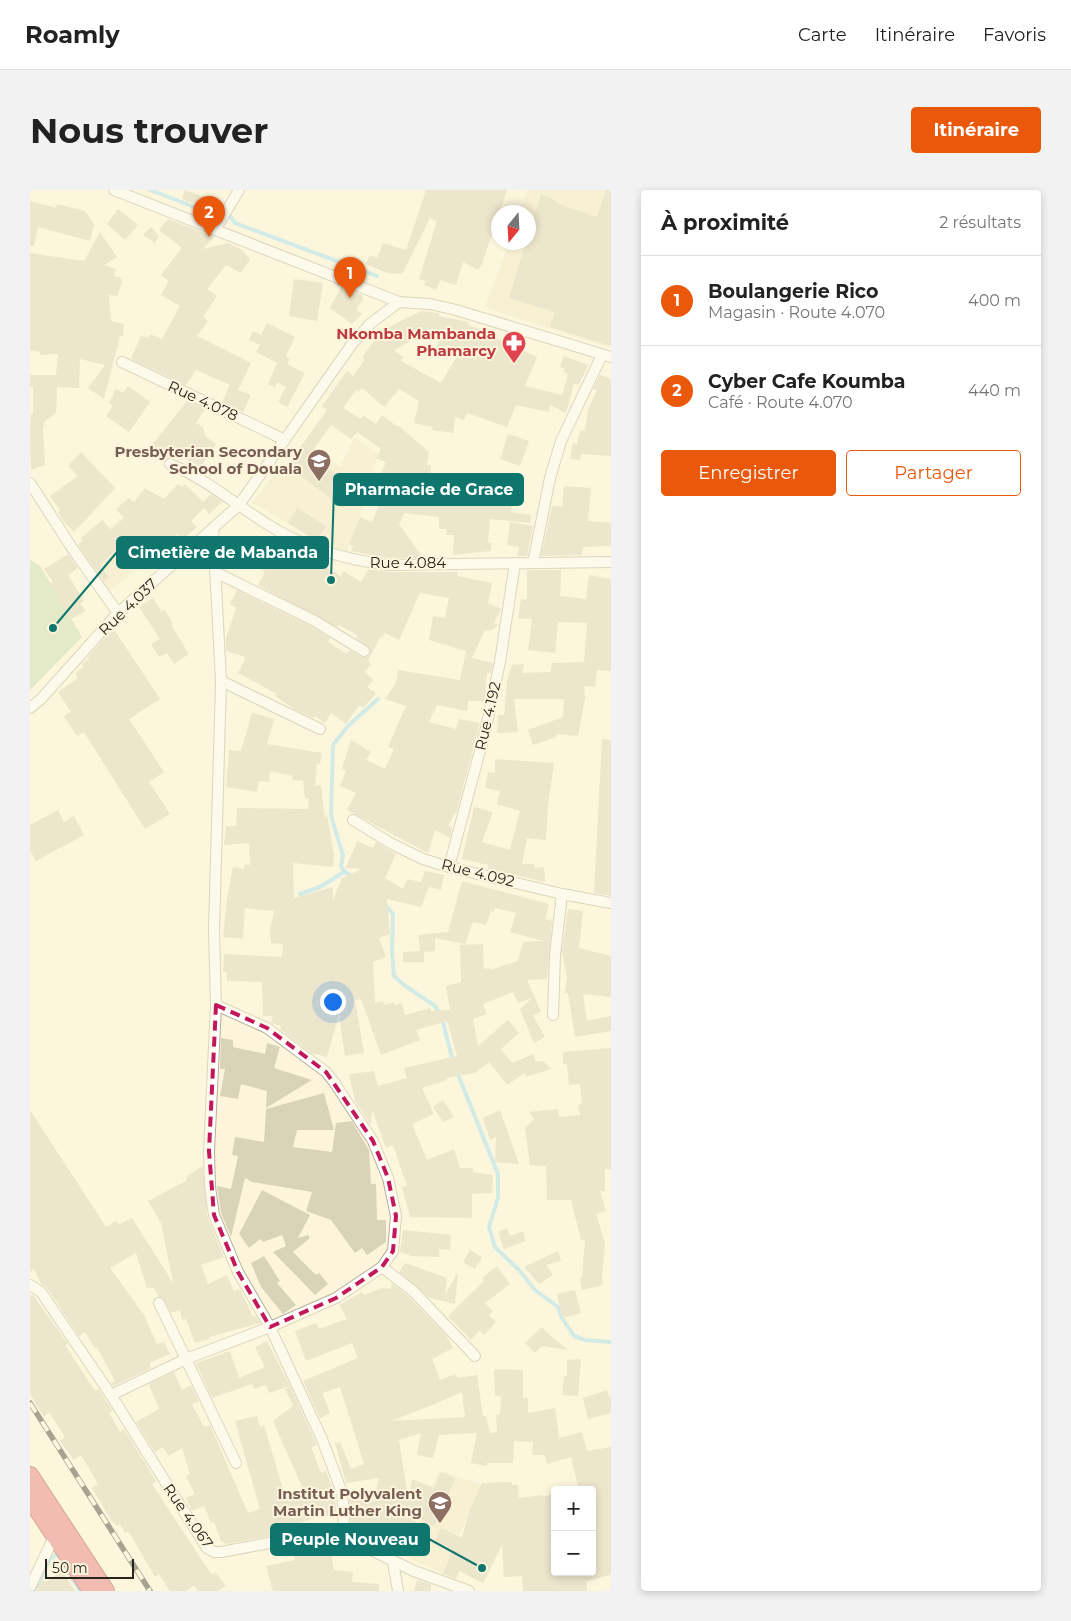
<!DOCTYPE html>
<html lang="fr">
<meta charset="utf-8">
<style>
:root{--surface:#fff;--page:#f2f2f2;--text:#222;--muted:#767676;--line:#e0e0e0;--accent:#ea580c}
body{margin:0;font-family:Montserrat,sans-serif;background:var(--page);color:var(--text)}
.controls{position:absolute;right:15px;bottom:15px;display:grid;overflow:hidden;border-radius:5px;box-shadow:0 2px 8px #0003}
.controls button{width:45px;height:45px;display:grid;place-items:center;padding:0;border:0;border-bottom:1px solid var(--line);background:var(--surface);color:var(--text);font:25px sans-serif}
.compass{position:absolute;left:461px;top:15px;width:45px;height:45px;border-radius:50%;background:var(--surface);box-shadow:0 2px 8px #0003;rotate:198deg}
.scale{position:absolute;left:15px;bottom:12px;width:89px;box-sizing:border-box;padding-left:5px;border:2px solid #27241b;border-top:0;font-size:14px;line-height:18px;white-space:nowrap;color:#27241b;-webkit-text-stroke:4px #fcf5dc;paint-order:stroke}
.you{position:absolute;left:302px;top:811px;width:18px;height:18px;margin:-12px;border:4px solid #fff;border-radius:50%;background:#1a73e8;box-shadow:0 0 0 8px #1a73e833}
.badge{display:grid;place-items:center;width:32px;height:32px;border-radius:50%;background:var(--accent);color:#fff;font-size:16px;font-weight:700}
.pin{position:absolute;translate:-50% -41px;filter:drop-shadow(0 1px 2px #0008)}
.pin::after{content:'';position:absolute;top:26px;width:18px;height:15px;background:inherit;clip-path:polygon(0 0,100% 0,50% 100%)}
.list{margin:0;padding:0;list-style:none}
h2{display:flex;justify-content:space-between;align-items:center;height:65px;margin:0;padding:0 20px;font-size:21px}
h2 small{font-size:16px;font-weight:400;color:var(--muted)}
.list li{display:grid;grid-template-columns:32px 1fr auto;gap:15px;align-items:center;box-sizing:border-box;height:90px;padding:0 20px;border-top:1px solid var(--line)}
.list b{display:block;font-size:19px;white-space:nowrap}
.list p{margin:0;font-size:16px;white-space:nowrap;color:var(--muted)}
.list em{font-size:16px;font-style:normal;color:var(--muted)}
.actions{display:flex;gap:10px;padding:15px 20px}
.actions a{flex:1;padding:11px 0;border:1px solid var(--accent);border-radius:5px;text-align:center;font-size:18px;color:var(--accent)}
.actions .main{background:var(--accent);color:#fff}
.map{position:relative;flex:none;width:581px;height:1401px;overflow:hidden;border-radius:5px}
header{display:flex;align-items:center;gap:30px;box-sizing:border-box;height:70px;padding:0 25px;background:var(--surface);border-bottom:1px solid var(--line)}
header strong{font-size:24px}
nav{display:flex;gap:28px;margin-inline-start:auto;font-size:18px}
.intro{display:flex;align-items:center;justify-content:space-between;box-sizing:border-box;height:120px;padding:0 30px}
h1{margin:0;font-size:35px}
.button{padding:12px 22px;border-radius:5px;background:var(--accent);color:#fff;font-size:18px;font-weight:700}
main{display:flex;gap:30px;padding:0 30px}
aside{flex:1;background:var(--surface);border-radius:5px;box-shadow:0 2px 8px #0003}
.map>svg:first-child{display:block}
.built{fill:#f1e8c7}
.green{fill:#c7dbad}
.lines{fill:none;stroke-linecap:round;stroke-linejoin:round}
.stream{stroke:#a2ddf4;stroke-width:4}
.building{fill:#d9d3b9;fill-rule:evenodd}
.minor-casing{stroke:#b5af96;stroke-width:12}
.trunk-casing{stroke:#a14347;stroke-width:18}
.minor{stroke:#fff;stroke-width:10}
.trunk{stroke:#e8767f;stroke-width:16}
.rail-casing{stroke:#433f34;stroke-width:5.5}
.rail{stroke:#fcf5dc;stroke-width:4;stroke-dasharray:11;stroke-linecap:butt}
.marked{fill:none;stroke:#c2185b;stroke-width:4;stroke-dasharray:10 6;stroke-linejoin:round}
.labels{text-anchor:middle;stroke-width:4;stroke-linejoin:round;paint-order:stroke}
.health-label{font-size:15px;font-weight:bold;fill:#be3a42;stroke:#fcf5dc;text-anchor:end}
.street-label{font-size:15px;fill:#27241b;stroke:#fcf5dc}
.education-label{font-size:15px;font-weight:bold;fill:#785e54;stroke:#fcf5dc;text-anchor:end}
.leader{fill:none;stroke:#0f766e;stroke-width:2}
.callout-dot{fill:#0f766e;stroke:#fcf5dc;stroke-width:2}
.callout{fill:#0f766e;stroke:#0f766e;stroke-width:2}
.callout-label{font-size:16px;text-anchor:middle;font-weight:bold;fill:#fff}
</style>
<header>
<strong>Roamly</strong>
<nav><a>Carte</a><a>Itinéraire</a><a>Favoris</a></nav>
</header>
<div class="intro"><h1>Nous trouver</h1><a class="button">Itinéraire</a></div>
<main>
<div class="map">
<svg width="581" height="1401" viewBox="0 0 581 1401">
<rect width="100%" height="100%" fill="#fcf5dc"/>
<g class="built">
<polygon points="498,0 581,0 581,158 455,117 479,53 498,52 498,22 490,22"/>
<polygon points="325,247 348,264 330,327 317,361 287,351 222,312 254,274 257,276 275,251 310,277"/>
<polygon points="89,329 117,370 76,404 49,367"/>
<polygon points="409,1280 451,1295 413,1384 373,1365"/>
</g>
<polygon class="green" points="0,370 10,376 52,447 0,500"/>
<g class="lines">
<g class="stream">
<polyline points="120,0 175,21 186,21"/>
<polyline points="199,25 205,33 347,86"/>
<polyline points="301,625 303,555 318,536 348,509"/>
<polyline points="301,626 313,665 311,676 315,682 322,686"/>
<polyline points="270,704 290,697 314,682"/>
<polyline points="355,715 363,724 362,762 364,786 374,795 405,816 409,823"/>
<polyline points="412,829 423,871"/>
<polyline points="427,882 468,984 468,1008 459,1037 465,1057 489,1080 505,1100 528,1117 532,1128 544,1146 555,1150 581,1152"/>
<polyline points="33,1373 50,1401"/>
<polyline points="5,1401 20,1369 27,1364 29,1367"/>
</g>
</g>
<g class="building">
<polygon points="155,0 186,11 182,20 152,9"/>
<polygon points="396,0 477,0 452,74 448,80 433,72 426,95 410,90 406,100 394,95 396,91 389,89 407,31 400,28 372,84 357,83 336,74 340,65 347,68 353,53 376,60"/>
<polygon points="576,0 581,0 581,156 520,137 525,122 479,108 496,52 498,52 498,45 511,4 523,9 526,13 567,27"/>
<polygon points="0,11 26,18 27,14 55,21 64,34 60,51 8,37 4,56 0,56"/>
<polygon points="88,19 108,35 95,50 77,34"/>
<polygon points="138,29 184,47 173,59 198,53 212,60 220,69 211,83 196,75 177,99 187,106 173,127 178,131 167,146 221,173 208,200 221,205 213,222 192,212 200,195 166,180 156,195 101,169 111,146 118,148 120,144 132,149 150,116 131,105 139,91 131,85 152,58 129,40"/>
<polygon points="121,37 129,46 125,53 113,45"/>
<polygon points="70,42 87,67 74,75 86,79 84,86 91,88 92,93 87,106 79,105 81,131 94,134 93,147 90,146 74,209 58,198 75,175 50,169 49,198 27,197 26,223 15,231 13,239 15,275 1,280 0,240 1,224 3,224 3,197 0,197 0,185 26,185 28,164 10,165 10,162 0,160 0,63 54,71"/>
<polygon points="264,89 293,93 287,131 259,126"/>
<polygon points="311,97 332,105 333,109 326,120 332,124 322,134 300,118"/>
<path d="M391,121L409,123V126L438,132L440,136L464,143L463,146L507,167L495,196L532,205L538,184L533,182L535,178L530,177L534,166L558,175L549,195L544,193L536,223L520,215L519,222L486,215L477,237L437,223L434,230L425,227L423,243L402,240L403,237L384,233L389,211L369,199L354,217L332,198L329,202L326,200L313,218L331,229L333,225L346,234L352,225L368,237L369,236L399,262L397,275H401L400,285L413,284L414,308L432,310L436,292L441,290L461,295L457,314L482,316L481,322L501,325L500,333L460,329L458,352H461V361L423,365L424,345H417L416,339H409V327L375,323L369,334L393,368H359L321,361L323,356L319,354L330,327L342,332L352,307L343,303L356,272L346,268L351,259L327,242L321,249L301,235L280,264L331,303L325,311L321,308L314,318L257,276L297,220L292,216L317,181L323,186L335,169L332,167L346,149L361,136ZM410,144L406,160L426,168L411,193L371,171L373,167L364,160L392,145Z"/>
<polygon points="237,133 265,147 256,166 260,168 257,174 275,183 257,217 248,212 256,197 247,192 245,197 238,194 247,173 226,162 230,155 219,150 223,141 231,145"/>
<polygon points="570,185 581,189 581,266 551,264 550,270 540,269 543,253 547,254 550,240 555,241 558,220 567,200 563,199"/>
<polygon points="98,196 120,212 99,242 76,226 83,216 79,213 86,199 93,203"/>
<polygon points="157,211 175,219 166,233 173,237 175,246 186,254 170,278 147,262 142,268 136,268 134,272 121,267 123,262 118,260"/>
<polygon points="478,244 499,251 490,276 470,269"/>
<polygon points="51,262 85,298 44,342 34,332 28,322 30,320 20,306 48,286 38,276"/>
<polygon points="148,294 152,297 155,294 173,312 181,304 192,312 179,324 174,318 161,331 167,337 152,350 147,344 121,365 113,355 101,363 93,353 70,375 79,387 74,391 48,355 53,350 51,348 72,330 81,340 94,328 86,319 99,308 104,312 115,298 134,309"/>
<polygon points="534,296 561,298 558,331 581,333 581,356 553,357 552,365 511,366 522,316 532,317"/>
<polygon points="267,318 296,336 287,351 258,333"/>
<polygon points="480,332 503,336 497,366 487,366 489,357 477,355"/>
<polygon points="217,349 236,360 242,349 252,354 249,358 274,371 276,366 311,386 313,381 331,392 339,379 359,382 428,382 427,386 462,393 458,413 471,419 464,433 469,435 460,441 455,440 442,468 463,473 461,483 457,483 455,511 438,511 437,521 407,515 399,532 426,539 429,529 450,533 427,620 418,636 422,638 420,648 405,640 398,663 317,620 326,603 310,596 316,580 312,579 321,550 341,562 336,570 355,579 364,559 358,557 376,516 355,509 366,493 368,480 430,490 436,461 399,450 403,426 415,428 419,408 390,403 369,450 355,443 352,448 350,447 338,471 341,474 335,482 343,490 337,497 346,503 333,518 329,515 316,534 301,523 295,533 285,526 283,528 266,520 245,506 247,504 208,483 216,467 196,461 196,449 206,418 200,414 207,400 280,436 300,448 298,452 317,464 319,460 331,467 337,467 340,464 340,458 326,448 327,445 309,435 307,437 228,395 235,382 205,363 211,352 214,355"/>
<polygon points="38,364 48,378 38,385 54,411 50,414 56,421 41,429 20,393 23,392 14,379"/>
<polygon points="497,380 531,380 530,406 556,409 559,385 581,389 581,481 567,480 565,497 554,496 555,508 548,546 526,544 526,547 503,555 498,540 533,527 534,509 484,509 488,542 467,543 468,525 474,525 477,491 482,475 494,474 492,483 521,482 522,473 554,472 557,433 528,432 525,463 498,460 502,429 488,428 491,409 497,410"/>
<polygon points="123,408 131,421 135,420 143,434 141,435 159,464 144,474 137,463 129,467 121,454 130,449 109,417"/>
<polygon points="85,441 130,509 99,529 134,582 119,592 140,624 115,639 54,542 47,546 34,526 41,522 28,502 48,488 45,483 54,477 51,474 59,469 58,467 78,444"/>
<polygon points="222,523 244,529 237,554 292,563 290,574 287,573 285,596 291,595 295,630 297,625 304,665 303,677 263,673 264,708 303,697 303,710 312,688 332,679 316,678 327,651 343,658 346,652 366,664 355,688 373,699 377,689 391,692 395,681 414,685 411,700 399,697 391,717 357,709 360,744 349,748 356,767 343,772 345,813 353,811 354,815 364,812 364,815 372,813 375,825 400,818 401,821 420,820 416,796 431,792 430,755 453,754 454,779 459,778 460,780 488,771 493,752 513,751 480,742 486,723 465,718 464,722 461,721 456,735 443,732 435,754 405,748 405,761 394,762 394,772 373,772 373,762 390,761 388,745 418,742 432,691 519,714 515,729 522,731 517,789 497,790 511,822 503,825 515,847 504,853 490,819 502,808 488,813 483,802 453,814 457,824 443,829 448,856 478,830 489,843 471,859 482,873 503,864 506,872 513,871 521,879 496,887 495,883 477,895 459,872 445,883 416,888 417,890 392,898 404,924 382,934 397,970 424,959 430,978 443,978 443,982 463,985 462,1003 442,1004 442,1028 380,1027 372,997 377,996 363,955 356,958 342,920 341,935 325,911 319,884 344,881 348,896 377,888 374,878 427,866 417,831 386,840 390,850 351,865 331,809 325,810 334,863 315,866 309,824 297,867 281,863 250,839 251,836 241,833 243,826 233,826 232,792 197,791 197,782 193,782 194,764 252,767 253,754 241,753 240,740 244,721 215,718 213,749 193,747 197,709 203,677 214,679 215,674 220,675 219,653 194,655 196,636 206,636 207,618 278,619 279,609 275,608 273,591 262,590 263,586 240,581 239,592 229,591 227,602 196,597 199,560 211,561"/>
<polygon points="572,549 581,550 581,706 564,703"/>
<polygon points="465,569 524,573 518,616 516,650 497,648 492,674 504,674 505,678 514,677 515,692 458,679 458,675 432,669 444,617 463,622 452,652 480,660 490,621 467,614 470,601 455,598 458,582 465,583"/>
<polygon points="28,620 34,632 44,626 54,645 6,671 0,660 0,635"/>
<polygon points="538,719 553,721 549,758 581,766 581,807 553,804 557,831 581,826 581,841 545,847 538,803 535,803 537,788 532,761"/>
<polygon points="191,848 203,850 203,857 235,864 237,853 250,857 244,878 282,890 236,918 237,901 211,894 208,909 190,906 195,879 190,879"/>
<polygon points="581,858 581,979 575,979 575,1001 570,1001 576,1021 566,1024 575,1053 572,1088 573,1095 552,1100 550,1089 552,1088 555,1050 551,1050 541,1010 517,1010 516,976 500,975 495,938 504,929 499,922 528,919 529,927 550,925 548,915 552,914 550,894 539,895 537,874 533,874 533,862"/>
<polygon points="294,903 304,940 267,940 263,957 302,962 306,933 322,931 339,960 341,994 346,994 347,1030 356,1030 356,1052 337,1065 332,1058 325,1063 301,1030 276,1021 282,1002 222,992 215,988 201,1047 191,1023 187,996 201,999 208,966 202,965 205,947 234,952 236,919"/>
<polygon points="413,910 424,927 413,932 403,917"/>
<polygon points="0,920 76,1037 86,1031 88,1035 102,1028 143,1093 131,1033 118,1011 156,991 157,986 173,976 177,1026 194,1067 171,1075 178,1094 197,1085 204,1101 210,1099 223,1127 226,1126 230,1133 179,1147 180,1149 165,1153 156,1129 152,1130 150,1120 141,1123 133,1108 128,1106 124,1098 117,1098 106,1063 80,1078 114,1125 127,1154 134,1152 140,1164 119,1173 121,1178 83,1196 81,1193 85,1191 67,1157 65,1158 55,1142 49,1146 17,1098 11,1094 4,1079 0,1082"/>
<polygon points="470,920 489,974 465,972 466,947 460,950 453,928"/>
<polygon points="232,1000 280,1025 268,1048 278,1045 280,1048 263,1062 286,1085 289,1083 298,1094 285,1105 243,1062 256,1056 252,1045 233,1052 230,1049 219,1058 209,1044"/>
<polygon points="477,1038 480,1046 493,1041 496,1051 474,1059 468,1042"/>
<polygon points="373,1040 421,1045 420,1060 409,1059 409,1067 379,1066 380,1065 370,1062"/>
<polygon points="440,1060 452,1067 445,1079 433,1072"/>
<polygon points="528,1061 531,1071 516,1075 523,1085 509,1094 494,1077"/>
<polygon points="234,1066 250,1091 247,1093 266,1115 253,1124 231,1097 221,1073"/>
<polygon points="375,1073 417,1088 415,1105 428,1082 425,1114 400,1108 369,1082"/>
<polygon points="467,1076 480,1094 455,1113 463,1121 459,1125 466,1132 454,1145 450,1140 441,1150 418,1126 454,1091 452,1088"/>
<path d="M362,1093L378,1106L416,1145L423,1158L402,1169L410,1190L425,1184L428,1188L447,1185L453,1226H456L460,1243L467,1242L466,1225L470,1224L471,1206H465L464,1179L493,1180V1208H498V1223L525,1218L529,1248L552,1242L557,1261L581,1257V1385L556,1391L557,1401H493L492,1386L474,1387L472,1355L453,1393L429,1381L426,1389L413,1384L423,1359L405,1351L411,1338L432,1348L439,1322L452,1293L482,1292V1295H488L489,1308L512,1305L513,1307L525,1303V1355L520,1357L525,1382H562V1300H549L541,1267L517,1274L515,1265H502L503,1252L484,1251L483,1273H457L456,1276L441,1273L447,1243L409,1245L403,1268L387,1265L391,1243L369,1250L378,1308L382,1289L404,1298L411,1282L425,1289L405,1336L388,1328L371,1366L344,1354L346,1349L332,1345L335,1335L320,1333L319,1308L343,1312L349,1288L316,1293L305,1253L310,1252L321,1279L334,1274L310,1197L292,1203L300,1223L290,1228L273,1191L328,1168L322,1153L276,1171L265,1141L286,1133L289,1139L317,1129L309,1115L332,1102L334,1105L352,1098L361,1099ZM432,1202L435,1227L361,1231L407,1213Z"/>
<polygon points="545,1100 551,1123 532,1128 527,1104"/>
<polygon points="3,1105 38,1154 35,1155 65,1201 69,1199 75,1209 83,1221 79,1223 90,1242 94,1239 126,1291 122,1294 181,1384 186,1383 196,1396 187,1401 168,1401 164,1395 156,1401 140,1401 129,1384 125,1387 100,1344 98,1342 95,1343 90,1334 87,1336 81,1330 62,1298 68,1294 51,1265 44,1270 30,1251 35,1247 19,1222 14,1227 0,1204 0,1107"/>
<polygon points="512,1137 521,1146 538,1160 512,1156 505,1163 495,1153"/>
<polygon points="237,1151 260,1196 239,1203 236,1195 224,1199 222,1194 182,1208 166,1173 200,1161 209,1188 235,1177 225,1157"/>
<polygon points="551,1169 548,1206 532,1205 534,1186 537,1186 537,1170"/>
<polygon points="144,1182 152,1200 161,1195 169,1212 162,1214 174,1237 180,1235 218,1323 230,1319 205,1231 227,1226 230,1237 234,1235 255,1306 274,1301 243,1231 263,1216 255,1199 260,1196 287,1255 281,1257 291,1283 296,1281 304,1302 307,1325 286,1327 252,1340 253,1344 196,1354 191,1351 184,1332 181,1333 174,1316 162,1321 156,1308 165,1304 156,1286 160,1284 152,1258 139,1266 133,1257 125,1262 106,1232 129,1219 119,1194"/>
<polygon points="577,1200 579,1207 581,1207 581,1223 558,1229 553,1208"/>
<polygon points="296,1356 298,1364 301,1364 304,1380 323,1382 322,1392 349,1394 349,1401 243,1401 236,1376 265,1370 262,1357"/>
<polygon points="32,1381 45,1401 5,1401 13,1390 16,1392"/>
<polygon points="387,1390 401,1394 401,1401 384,1401"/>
</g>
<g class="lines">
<defs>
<g id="minor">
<polyline points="84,0 369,112 400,114 426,120 581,167"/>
<polyline points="185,40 209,0"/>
<polyline points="92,172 255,250"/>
<path d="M140,274C176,289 205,314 237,334C274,358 316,370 359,375L581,372"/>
<polyline points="0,293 42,358 88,423"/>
<polyline points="183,338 191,491 184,740 186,815 179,961 180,997 184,1025 208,1082 240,1137 292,1249 311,1300 314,1321 313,1349"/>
<polyline points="503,373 520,288 531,251 572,165"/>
<polyline points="185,382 283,430 334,461"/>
<polyline points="191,491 290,539"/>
<polyline points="0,518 11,509 88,423 209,315 322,154 340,134 369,112"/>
<polyline points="323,630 362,654 393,669 419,677 532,704 581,713"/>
<polyline points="419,677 456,538 470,472 485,373"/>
<polyline points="523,825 525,765 532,704"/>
<polyline points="352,1077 383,1101 445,1166"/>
<polyline points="0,1095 11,1102 81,1205 177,1358 184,1362 191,1362 256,1350 313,1349 337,1358 384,1381 439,1401"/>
<polyline points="129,1113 206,1273"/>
<polyline points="81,1205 156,1169 240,1137 306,1108 352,1077 363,1061 366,1026 358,988 343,951 304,892 296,882 237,838 186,815"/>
<polyline points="363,1372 368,1401"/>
<polyline points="0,1397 25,1345"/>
</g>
<g id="trunk">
<polyline points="0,1285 76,1401"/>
<polyline points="0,1309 61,1401"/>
</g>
</defs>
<use href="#minor" class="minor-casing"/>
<use href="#trunk" class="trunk-casing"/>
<use href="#minor" class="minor"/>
<use href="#trunk" class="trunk"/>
<defs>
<polyline id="rail" points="0,1213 120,1401"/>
</defs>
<use href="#rail" class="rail-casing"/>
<use href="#rail" class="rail"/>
</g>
<path d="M0 0H581V1401H0ZM186,815L237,838L296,882L343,951L358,988L366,1026L363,1061L352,1077L306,1108L240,1137L208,1082L184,1025L179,961Z" fill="#fcf5dc" fill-opacity=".55" fill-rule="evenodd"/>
<path class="marked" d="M186,815L237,838L296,882L343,951L358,988L366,1026L363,1061L352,1077L306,1108L240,1137L208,1082L184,1025L179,961Z"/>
<defs>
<symbol id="pharmacy-pin" viewBox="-11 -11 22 30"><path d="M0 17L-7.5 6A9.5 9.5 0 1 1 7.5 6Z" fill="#e0444e" stroke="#fcf5dc"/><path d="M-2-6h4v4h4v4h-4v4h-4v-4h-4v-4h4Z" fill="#fff"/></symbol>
<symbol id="school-pin" viewBox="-11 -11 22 30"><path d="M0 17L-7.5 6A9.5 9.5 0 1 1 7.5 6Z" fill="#8d6e63" stroke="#fcf5dc"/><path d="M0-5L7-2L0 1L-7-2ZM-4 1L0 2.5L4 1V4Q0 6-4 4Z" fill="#fff"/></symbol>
</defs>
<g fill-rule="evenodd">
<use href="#pharmacy-pin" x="470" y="139" width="28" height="38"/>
<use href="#school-pin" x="275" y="257" width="28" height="38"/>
<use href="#school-pin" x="396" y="1299" width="28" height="38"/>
</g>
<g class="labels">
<g class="health-label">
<text x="466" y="149">Nkomba Mambanda<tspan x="466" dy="17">Phamarcy</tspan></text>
</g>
<g class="street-label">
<text transform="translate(173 211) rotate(25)" y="5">Rue 4.078</text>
<text x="378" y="378">Rue 4.084</text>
<text transform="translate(98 417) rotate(-44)" y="5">Rue 4.037</text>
<text transform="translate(458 526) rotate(-77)" y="5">Rue 4.192</text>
<text transform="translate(448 683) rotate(14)" y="5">Rue 4.092</text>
<text transform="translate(158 1326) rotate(55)" y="5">Rue 4.067</text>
</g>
<g class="education-label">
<text x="272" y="267">Presbyterian Secondary<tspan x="272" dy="17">School of Douala</tspan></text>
<text x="392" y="1309">Institut Polyvalent<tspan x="392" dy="17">Martin Luther King</tspan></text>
</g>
</g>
<path class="leader" d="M301 390L304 300M23 438L87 362M452 1378L399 1349"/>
<g class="callout-dot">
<circle cx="301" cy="390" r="5"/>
<circle cx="23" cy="438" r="5"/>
<circle cx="452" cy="1378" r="5"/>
</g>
<g class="callout">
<rect x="304" y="284" width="189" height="31" rx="5"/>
<rect x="87" y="347" width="211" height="31" rx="5"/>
<rect x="241" y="1334" width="158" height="31" rx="5"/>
</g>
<g class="callout-label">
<text x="399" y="305">Pharmacie de Grace</text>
<text x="193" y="368">Cimetière de Mabanda</text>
<text x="320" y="1355">Peuple Nouveau</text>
</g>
</svg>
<div class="controls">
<button>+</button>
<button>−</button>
</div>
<svg class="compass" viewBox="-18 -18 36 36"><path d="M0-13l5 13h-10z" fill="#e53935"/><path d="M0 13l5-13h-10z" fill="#767676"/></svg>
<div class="scale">50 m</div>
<div class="you"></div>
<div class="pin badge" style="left:320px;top:108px">1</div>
<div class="pin badge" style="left:179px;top:47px">2</div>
</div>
<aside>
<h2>À proximité<small>2 résultats</small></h2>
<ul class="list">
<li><span class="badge">1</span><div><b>Boulangerie Rico</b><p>Magasin · Route 4.070</p></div><em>400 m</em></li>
<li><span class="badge">2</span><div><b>Cyber Cafe Koumba</b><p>Café · Route 4.070</p></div><em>440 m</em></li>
</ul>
<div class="actions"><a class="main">Enregistrer</a><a>Partager</a></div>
</aside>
</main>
